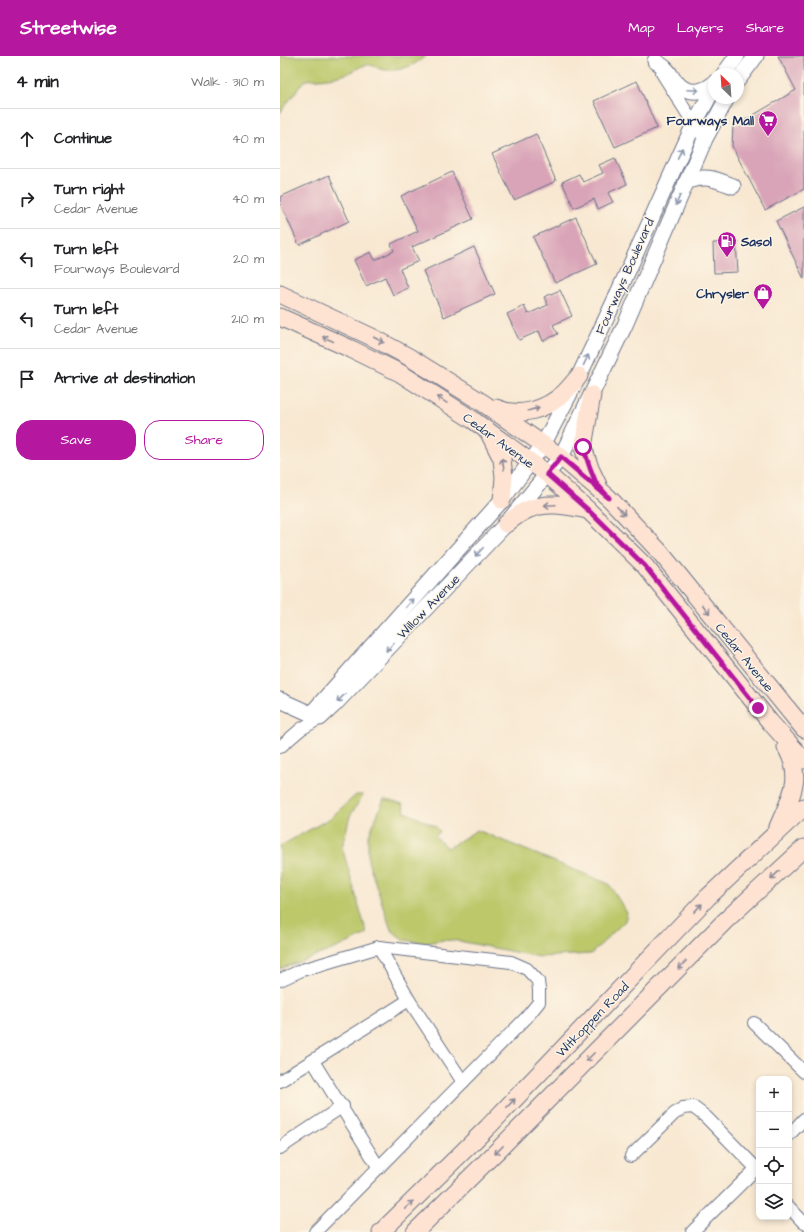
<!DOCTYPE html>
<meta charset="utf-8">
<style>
:root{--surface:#fff;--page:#f2f2f2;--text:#202124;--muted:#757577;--line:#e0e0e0;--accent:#b5179e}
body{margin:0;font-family:"Architects Daughter",sans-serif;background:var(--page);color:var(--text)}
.controls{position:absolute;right:12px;bottom:12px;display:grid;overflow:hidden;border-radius:8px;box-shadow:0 2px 6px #0003}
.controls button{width:36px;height:36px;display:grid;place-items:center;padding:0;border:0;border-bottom:1px solid var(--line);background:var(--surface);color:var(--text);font:20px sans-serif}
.compass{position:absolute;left:428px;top:12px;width:36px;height:36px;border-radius:50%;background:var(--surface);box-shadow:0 2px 6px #0003;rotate:335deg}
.stop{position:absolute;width:12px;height:12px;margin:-9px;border:3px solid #b5179e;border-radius:50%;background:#fff}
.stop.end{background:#b5179e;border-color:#fff;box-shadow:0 1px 4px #0008}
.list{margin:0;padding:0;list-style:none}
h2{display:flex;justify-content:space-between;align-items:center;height:52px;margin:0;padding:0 16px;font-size:17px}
h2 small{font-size:13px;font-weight:400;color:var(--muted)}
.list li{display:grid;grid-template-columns:26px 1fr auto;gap:12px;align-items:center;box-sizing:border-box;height:60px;padding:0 16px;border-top:1px solid var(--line)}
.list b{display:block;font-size:15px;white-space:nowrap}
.list p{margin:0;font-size:13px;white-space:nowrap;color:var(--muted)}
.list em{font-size:13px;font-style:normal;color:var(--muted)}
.actions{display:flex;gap:8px;padding:12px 16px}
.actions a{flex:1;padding:9px 0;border:1px solid var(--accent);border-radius:16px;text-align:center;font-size:14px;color:var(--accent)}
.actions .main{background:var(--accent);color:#fff}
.icon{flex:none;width:22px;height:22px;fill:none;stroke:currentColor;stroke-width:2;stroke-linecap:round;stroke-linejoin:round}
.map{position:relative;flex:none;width:524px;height:1176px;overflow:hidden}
header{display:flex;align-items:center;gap:24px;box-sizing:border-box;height:56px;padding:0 20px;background:var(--accent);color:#fff}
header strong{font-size:19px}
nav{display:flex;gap:22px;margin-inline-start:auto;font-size:14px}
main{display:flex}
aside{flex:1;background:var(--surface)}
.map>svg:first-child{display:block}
.green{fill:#bcc86a;stroke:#6c7c64}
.building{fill:#d9a4b8}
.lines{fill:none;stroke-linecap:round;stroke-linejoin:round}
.minor-casing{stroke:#687087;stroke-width:14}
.tertiary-casing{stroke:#687087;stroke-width:17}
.secondary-casing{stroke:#687087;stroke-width:19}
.minor{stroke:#fff;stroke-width:12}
.tertiary{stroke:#fff;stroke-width:15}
.secondary{stroke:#fee3d2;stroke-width:17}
.oneway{stroke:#8d97ae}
.oneway2{stroke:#8c8998}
.route{stroke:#b5179e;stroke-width:5}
.labels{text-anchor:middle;stroke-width:3;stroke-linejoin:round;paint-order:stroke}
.poi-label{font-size:13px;font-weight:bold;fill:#1b2f5e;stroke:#fcf5e5;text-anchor:end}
.street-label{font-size:13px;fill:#1b2f5e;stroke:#fcf5e5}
</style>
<header>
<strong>Streetwise</strong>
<nav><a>Map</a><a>Layers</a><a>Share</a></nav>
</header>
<main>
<aside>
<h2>4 min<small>Walk · 310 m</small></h2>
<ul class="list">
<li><svg class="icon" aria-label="ahead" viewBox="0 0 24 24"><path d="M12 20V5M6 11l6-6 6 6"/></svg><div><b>Continue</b></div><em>40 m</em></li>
<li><svg class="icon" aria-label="right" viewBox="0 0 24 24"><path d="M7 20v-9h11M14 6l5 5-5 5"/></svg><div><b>Turn right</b><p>Cedar Avenue</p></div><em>40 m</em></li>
<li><svg class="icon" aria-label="left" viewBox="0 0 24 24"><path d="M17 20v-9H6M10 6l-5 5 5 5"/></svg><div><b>Turn left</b><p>Fourways Boulevard</p></div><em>20 m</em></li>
<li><svg class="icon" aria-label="left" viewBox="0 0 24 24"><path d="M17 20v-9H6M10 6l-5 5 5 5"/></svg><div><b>Turn left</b><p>Cedar Avenue</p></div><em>210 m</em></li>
<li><svg class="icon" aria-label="arrive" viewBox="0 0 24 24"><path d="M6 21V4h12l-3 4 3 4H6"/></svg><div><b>Arrive at destination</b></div></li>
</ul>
<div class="actions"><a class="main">Save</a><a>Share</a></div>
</aside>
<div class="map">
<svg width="524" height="1176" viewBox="0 0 524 1176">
<rect width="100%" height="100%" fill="#fcf5e5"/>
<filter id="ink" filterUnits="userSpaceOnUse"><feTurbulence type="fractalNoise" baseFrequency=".025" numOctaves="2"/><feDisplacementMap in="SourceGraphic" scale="8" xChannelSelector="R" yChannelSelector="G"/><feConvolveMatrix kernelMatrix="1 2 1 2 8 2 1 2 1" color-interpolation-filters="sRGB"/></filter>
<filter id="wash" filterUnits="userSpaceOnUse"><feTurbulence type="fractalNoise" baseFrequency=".012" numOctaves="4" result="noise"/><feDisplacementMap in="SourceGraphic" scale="16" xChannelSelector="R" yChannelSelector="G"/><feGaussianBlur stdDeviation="0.9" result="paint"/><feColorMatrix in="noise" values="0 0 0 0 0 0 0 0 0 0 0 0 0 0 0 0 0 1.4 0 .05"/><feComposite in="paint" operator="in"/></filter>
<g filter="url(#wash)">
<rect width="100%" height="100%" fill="#f8e8d2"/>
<g class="green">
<path d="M0,0H146C132,11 118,17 100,13C95,11 91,8 86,9C79,10 75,15 69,17C56,22 40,23 26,24L23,26L0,57Z"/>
<polygon points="76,739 83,739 70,760 62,791 87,878 57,892 0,913 0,790 49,763"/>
<polygon points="104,743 123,748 125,756 155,770 160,775 155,781 168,792 197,774 329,828 347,857 345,865 311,898 259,901 179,885 163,884 147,887 124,884 111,874 88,805 88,781"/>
</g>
<g id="blocks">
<g class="building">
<polygon points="498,0 524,0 524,133 485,154 452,90 453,71 516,34"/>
<polygon points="357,25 377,72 335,91 314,45"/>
<polygon points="256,78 276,125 234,144 212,98"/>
<polygon points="335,102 347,128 328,137 333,146 318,153 314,143 294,152 282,126 299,118 303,126 323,117 319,109"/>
<polygon points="172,116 193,163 132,191 139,205 120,213 128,232 113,239 105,221 86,230 74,204 91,196 95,204 114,195 111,188 138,175 121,140"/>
<polygon points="49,119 69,165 19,189 0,147 0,141"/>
<polygon points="524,151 524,223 496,165"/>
<polygon points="296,161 317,208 275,227 253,181"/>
<polygon points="456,186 458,216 434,217 433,187"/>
<polygon points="194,191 215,238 164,261 143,215"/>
<polygon points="280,234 292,260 273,269 278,278 263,285 259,275 239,284 227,258 244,250 248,258 268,249 264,241"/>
</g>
</g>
</g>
<g filter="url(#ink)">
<use href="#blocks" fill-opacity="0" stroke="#687087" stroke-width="1"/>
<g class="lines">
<defs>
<g id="minor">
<polyline points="382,17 414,68 425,83"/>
<polyline points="0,691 21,673 40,662"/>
<polyline points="99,891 129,944 183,1026"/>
<polyline points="0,924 22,914 99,891 231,906 247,913 258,925 259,934 259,946 246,962 35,1176"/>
<polyline points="474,967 524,1016"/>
<polyline points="33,1005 99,1112"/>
<polyline points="0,1025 129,944"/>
<polyline points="509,1079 524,1063"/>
<polyline points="0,1092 63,1050"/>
<polyline points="351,1100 394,1058 403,1052 413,1051 426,1061 476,1112"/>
<polyline points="509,1151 524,1167"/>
<polyline points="412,1176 479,1110"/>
</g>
<g id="tertiary">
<path d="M375,5C378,7 382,9 385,12C390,16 392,23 397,27C408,39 423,37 434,27"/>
<polyline points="444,18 457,0"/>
<polyline points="458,24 476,0"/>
<path d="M406,126C424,118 435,123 453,130"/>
<polyline points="0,644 40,662 54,649 226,468 281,401 345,269 425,83 447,42"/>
<polyline points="31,658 222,444 263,389 299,320 333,248 414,68 434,32"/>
</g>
<g id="secondary">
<polyline points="0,238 94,282 129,301 203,347 281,401 329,442 380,496 524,673"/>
<polyline points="0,261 71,293 120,317 193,364 267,418 308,454 365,510 490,666 524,704"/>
<polyline points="312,339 303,391 310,412 318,429"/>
<path d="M216,352C239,362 266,354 284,337C289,332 294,326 299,320"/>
<polyline points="210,379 222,403 224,421 222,444"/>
<path d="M226,468C233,463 239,457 247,454C267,445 288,450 308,454"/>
<path d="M498,771C511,740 524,723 506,691"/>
<polyline points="101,1176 208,1071 428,841 524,751"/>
<polyline points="135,1176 221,1091 445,865 524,792"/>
</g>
</defs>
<use href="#minor" class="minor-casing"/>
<use href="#tertiary" class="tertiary-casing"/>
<use href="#secondary" class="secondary-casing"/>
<use href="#minor" class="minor"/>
<use href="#tertiary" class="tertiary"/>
<use href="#secondary" class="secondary"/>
</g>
<defs><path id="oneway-shaft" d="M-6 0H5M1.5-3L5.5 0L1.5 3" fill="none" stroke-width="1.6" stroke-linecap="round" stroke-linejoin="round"/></defs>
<g class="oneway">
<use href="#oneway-shaft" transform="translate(413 34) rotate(3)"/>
<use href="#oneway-shaft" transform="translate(400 97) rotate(-65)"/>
<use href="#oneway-shaft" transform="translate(398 144) rotate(113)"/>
<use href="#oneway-shaft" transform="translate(306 304) rotate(-65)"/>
<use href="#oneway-shaft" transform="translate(199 496) rotate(134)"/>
<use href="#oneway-shaft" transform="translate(130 547) rotate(-48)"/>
<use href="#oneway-shaft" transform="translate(110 591) rotate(134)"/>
<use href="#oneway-shaft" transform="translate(61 642) rotate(134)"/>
</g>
<g class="oneway2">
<use href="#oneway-shaft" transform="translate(48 283) rotate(-156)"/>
<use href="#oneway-shaft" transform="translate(99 284) rotate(28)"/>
<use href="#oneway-shaft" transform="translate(162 344) rotate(-148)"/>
<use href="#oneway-shaft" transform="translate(254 353) rotate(-16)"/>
<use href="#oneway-shaft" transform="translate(223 408) rotate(-99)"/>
<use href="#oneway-shaft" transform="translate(270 449) rotate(178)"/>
<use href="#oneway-shaft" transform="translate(341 455) rotate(47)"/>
<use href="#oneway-shaft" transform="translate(426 553) rotate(51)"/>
<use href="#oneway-shaft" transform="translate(495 819) rotate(137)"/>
<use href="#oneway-shaft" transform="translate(418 852) rotate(-46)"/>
<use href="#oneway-shaft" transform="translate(402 909) rotate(135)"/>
<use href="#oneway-shaft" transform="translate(310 1001) rotate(135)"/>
<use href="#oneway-shaft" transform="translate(231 1047) rotate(-46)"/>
<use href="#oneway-shaft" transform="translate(219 1094) rotate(135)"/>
<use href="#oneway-shaft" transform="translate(129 1149) rotate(-44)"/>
</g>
</g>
<g class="lines" filter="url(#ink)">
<polyline class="route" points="303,391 310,412 316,427 329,442 281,401 267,418 308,454 365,510 478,652"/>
</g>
<defs>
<symbol id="supermarket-pin" viewBox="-11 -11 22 30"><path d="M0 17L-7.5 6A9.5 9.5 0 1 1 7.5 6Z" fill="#b5179e" stroke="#fcf5e5"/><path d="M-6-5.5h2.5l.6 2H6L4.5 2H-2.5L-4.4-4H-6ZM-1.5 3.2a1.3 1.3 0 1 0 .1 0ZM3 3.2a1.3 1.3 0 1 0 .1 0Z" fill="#fff"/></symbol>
<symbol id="fuel-pin" viewBox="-11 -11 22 30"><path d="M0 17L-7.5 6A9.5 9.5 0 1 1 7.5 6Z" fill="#b5179e" stroke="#fcf5e5"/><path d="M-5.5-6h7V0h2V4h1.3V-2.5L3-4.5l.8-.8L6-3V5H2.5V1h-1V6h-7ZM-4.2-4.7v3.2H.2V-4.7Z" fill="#fff"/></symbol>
<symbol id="shop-pin" viewBox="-11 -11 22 30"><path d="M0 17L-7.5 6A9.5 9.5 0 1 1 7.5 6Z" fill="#b5179e" stroke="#fcf5e5"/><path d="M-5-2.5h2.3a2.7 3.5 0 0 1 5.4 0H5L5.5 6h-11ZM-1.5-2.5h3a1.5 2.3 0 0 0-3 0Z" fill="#fff"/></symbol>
</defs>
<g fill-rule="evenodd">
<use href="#supermarket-pin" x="477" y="53" width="22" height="30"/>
<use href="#fuel-pin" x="436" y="174" width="22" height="30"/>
<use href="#shop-pin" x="472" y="226" width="22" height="30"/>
</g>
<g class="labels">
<g class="poi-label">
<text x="474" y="69">Fourways Mall</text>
<text x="461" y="190" text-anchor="start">Sasol</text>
<text x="469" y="242">Chrysler</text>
</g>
<g class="street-label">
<text transform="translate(344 220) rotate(-66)" y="5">Fourways Boulevard</text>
<text transform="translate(219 384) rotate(36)" y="5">Cedar Avenue</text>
<text transform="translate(148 550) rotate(-46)" y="5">Willow Avenue</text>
<text transform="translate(465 601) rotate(51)" y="5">Cedar Avenue</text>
<text transform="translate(312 963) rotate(-46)" y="5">Witkoppen Road</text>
</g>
</g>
</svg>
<div class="controls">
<button>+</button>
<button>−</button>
<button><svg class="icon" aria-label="locate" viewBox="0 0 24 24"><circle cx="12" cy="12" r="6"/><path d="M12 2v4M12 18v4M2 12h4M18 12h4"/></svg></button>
<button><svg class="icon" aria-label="layers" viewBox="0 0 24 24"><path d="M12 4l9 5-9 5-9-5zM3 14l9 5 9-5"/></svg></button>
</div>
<svg class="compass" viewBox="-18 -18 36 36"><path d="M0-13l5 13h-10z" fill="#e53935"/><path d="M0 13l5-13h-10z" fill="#757577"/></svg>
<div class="stop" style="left:303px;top:391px"></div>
<div class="stop end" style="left:478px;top:652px"></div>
</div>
</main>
